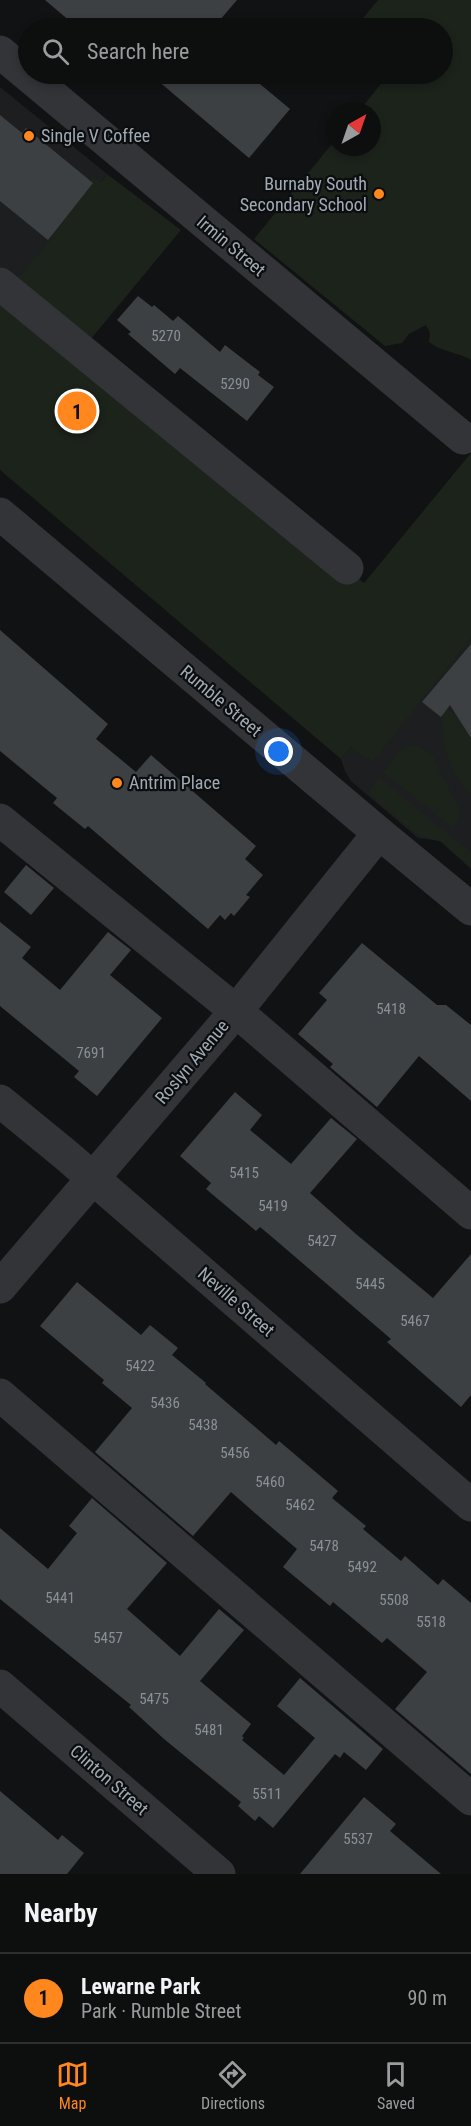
<!DOCTYPE html>
<meta charset="utf-8">
<style>
:root{--surface:#0d0e0e;--page:#1b1c1c;--text:#f1f3f6;--muted:#9a9c9e;--line:#2d2e2e;--accent:#ff871d}
body{margin:0;font-family:"Roboto Condensed",sans-serif;background:var(--page);color:var(--text)}
.compass{position:absolute;left:327px;top:102px;width:54px;height:54px;border-radius:50%;background:var(--surface);box-shadow:0 3px 9px #0003;rotate:40deg}
.you{position:absolute;left:279px;top:752px;width:21px;height:21px;margin:-15px;border:4px solid #fff;border-radius:50%;background:#1a73e8;box-shadow:0 0 0 9px #1a73e833}
.badge{display:grid;place-items:center;width:39px;height:39px;border-radius:50%;background:var(--accent);color:#111;font-size:20px;font-weight:700}
.pin{position:absolute;translate:-50% -50%;border:3px solid #fff;box-shadow:0 2px 6px #0006}
.list{margin:0;padding:0;list-style:none}
h2{display:flex;justify-content:space-between;align-items:center;height:78px;margin:0;padding:0 24px;font-size:26px}
h2 small{font-size:20px;font-weight:400;color:var(--muted)}
.list li{display:grid;grid-template-columns:39px 1fr auto;gap:18px;align-items:center;box-sizing:border-box;height:90px;padding:0 24px;border-top:2px solid var(--line)}
.list b{display:block;font-size:22px;white-space:nowrap}
.list p{margin:0;font-size:20px;white-space:nowrap;color:var(--muted)}
.list em{font-size:20px;font-style:normal;color:var(--muted)}
.icon{flex:none;width:33px;height:33px;fill:none;stroke:currentColor;stroke-width:2;stroke-linecap:round;stroke-linejoin:round}
.map{position:relative;flex:none;width:471px;height:1874px;overflow:hidden}
.search{position:absolute;background:var(--surface);box-shadow:0 3px 9px #0003;left:18px;right:18px;top:18px;height:66px;display:flex;align-items:center;gap:15px;box-sizing:border-box;padding:0 21px;border-radius:33px;color:var(--muted);font-size:22px}
.sheet{height:168px;background:var(--surface)}
nav{display:flex;justify-content:space-around;align-items:center;box-sizing:border-box;height:84px;border-top:2px solid var(--line);background:var(--surface);font-size:16px;color:var(--muted)}
nav a{display:grid;justify-items:center;gap:3px}
nav .on{color:var(--accent)}
.map>svg:first-child{display:block}
.built{fill:#1d1e20}
.green{fill:#1c231b}
.building{fill:#3d4043}
.lines{fill:none;stroke-linecap:round;stroke-linejoin:round}
.minor{stroke:#323438;stroke-width:33}
.poi-dot{fill:#ff871d;stroke:#0c0d0e;stroke-width:2}
.labels{text-anchor:middle;stroke-width:4.5;stroke-linejoin:round;paint-order:stroke}
.number-label{font-size:15px;fill:#889098}
.poi-label{font-size:18px;fill:#a1abb5;stroke:#0c0d0e;text-anchor:start}
.street-label{font-size:18px;fill:#a1abb5;stroke:#0c0d0e}
</style>
<div class="map">
<svg width="471" height="1874" viewBox="0 0 471 1874">
<rect width="100%" height="100%" fill="#111213"/>
<g class="built">
<polygon points="0,87 107,174 0,309"/>
<polygon points="471,486 471,869 440,841 418,838 351,781 345,771 341,759 436,646"/>
</g>
<g class="green">
<path d="M378,0H471V360C458,352 441,352 429,342L430,333L426,325L409,334L402,343L385,346L254,239L336,139V147H372V111H359L389,74H442V28H355Z"/>
<polygon points="107,174 181,230 81,351 364,583 471,453 471,638 373,761 360,755 351,747 341,759 0,470 0,299 52,238 48,234 93,177 101,182"/>
<path d="M443,705L471,727V794C446,769 441,739 443,705Z"/>
<path d="M408,746C424,745 436,754 439,770L460,810L458,820L452,827L383,772L399,752Z"/>
<polygon points="380,778 471,853 471,867 442,842 418,835 368,794"/>
</g>
<g class="building">
<polygon points="45,0 237,0 213,28 78,28"/>
<polygon points="150,74 248,74 290,109 249,158"/>
<polygon points="0,115 22,133 26,128 93,183 48,240 0,201"/>
<polygon points="138,296 152,307 154,305 173,321 178,316 220,352 225,345 260,372 258,375 274,387 247,421 180,368 175,374 128,334 131,332 117,320"/>
<polygon points="0,630 108,724 96,739 136,772 151,755 256,846 245,859 263,875 246,895 250,897 234,916 231,913 225,920 220,915 208,929 88,826 85,829 53,803 57,798 0,751"/>
<polygon points="471,644 471,738 450,705 441,717 422,702"/>
<polygon points="26,865 54,888 31,915 4,892"/>
<polygon points="0,922 31,947 22,958 60,990 108,932 131,950 110,975 162,1018 97,1096 74,1077 79,1071 0,1006"/>
<polygon points="362,943 437,1005 446,1005 471,1025 471,1101 419,1056 377,1107 330,1067 333,1064 298,1034 327,1000 319,993"/>
<polygon points="235,1092 262,1115 250,1130 291,1164 331,1118 357,1139 310,1193 356,1234 433,1298 471,1254 471,1395 461,1407 387,1342 391,1339 272,1237 260,1227 256,1231 206,1189 211,1183 180,1156"/>
<polygon points="77,1282 141,1335 150,1325 178,1348 172,1355 206,1383 205,1384 276,1445 279,1441 338,1491 332,1498 366,1526 363,1529 401,1561 405,1556 438,1585 443,1579 471,1603 471,1774 395,1709 427,1672 387,1638 382,1643 333,1602 330,1606 283,1567 297,1549 263,1520 231,1492 193,1536 95,1452 132,1408 102,1383 104,1380 40,1326"/>
<polygon points="92,1498 167,1563 127,1609 180,1656 219,1609 244,1630 200,1681 251,1724 242,1736 244,1738 242,1740 284,1775 315,1738 277,1706 300,1678 383,1749 366,1770 344,1752 340,1758 335,1754 273,1828 259,1816 255,1821 238,1806 241,1802 164,1739 129,1707 131,1705 0,1599 0,1528 48,1569 77,1533 69,1526"/>
<polygon points="0,1791 58,1840 62,1835 84,1853 67,1874 0,1874"/>
<polygon points="364,1797 396,1824 390,1831 441,1874 300,1874"/>
</g>
<g class="lines">
<g class="minor">
<polyline points="0,52 463,438"/>
<polyline points="0,284 347,568"/>
<polyline points="0,514 379,833 471,909"/>
<polyline points="0,820 236,1011 471,1213"/>
<polyline points="0,1101 66,1155 471,1505"/>
<polyline points="0,1287 236,1011 379,833"/>
<polyline points="0,1395 471,1799"/>
<polyline points="0,1686 219,1874"/>
</g>
</g>
<g class="poi-dot">
<circle cx="29" cy="136" r="6"/>
<circle cx="379" cy="194" r="6"/>
<circle cx="117" cy="783" r="6"/>
</g>
<g class="labels">
<g class="number-label">
<text x="166" y="341">5270</text>
<text x="235" y="389">5290</text>
<text x="391" y="1014">5418</text>
<text x="91" y="1058">7691</text>
<text x="244" y="1178">5415</text>
<text x="273" y="1211">5419</text>
<text x="322" y="1246">5427</text>
<text x="370" y="1289">5445</text>
<text x="415" y="1326">5467</text>
<text x="140" y="1371">5422</text>
<text x="165" y="1408">5436</text>
<text x="203" y="1430">5438</text>
<text x="235" y="1458">5456</text>
<text x="270" y="1487">5460</text>
<text x="300" y="1510">5462</text>
<text x="324" y="1551">5478</text>
<text x="362" y="1572">5492</text>
<text x="60" y="1603">5441</text>
<text x="394" y="1605">5508</text>
<text x="431" y="1627">5518</text>
<text x="108" y="1643">5457</text>
<text x="154" y="1704">5475</text>
<text x="209" y="1735">5481</text>
<text x="267" y="1799">5511</text>
<text x="358" y="1844">5537</text>
</g>
<g class="poi-label">
<text x="41" y="142">Single V Coffee</text>
<text x="367" y="190" text-anchor="end">Burnaby South<tspan x="367" dy="21">Secondary School</tspan></text>
<text x="129" y="789">Antrim Place</text>
</g>
<g class="street-label">
<text transform="translate(231 246) rotate(40)" y="6">Irmin Street</text>
<text transform="translate(221 701) rotate(40)" y="6">Rumble Street</text>
<text transform="translate(192 1062) rotate(-50)" y="6">Roslyn Avenue</text>
<text transform="translate(236 1302) rotate(41)" y="6">Neville Street</text>
<text transform="translate(109 1780) rotate(41)" y="6">Clinton Street</text>
</g>
</g>
</svg>
<svg class="compass" viewBox="-18 -18 36 36"><path d="M0-13l5 13h-10z" fill="#e53935"/><path d="M0 13l5-13h-10z" fill="#9a9c9e"/></svg>
<div class="you"></div>
<div class="pin badge" style="left:77px;top:411px">1</div>
<div class="search"><svg class="icon" aria-label="search" viewBox="0 0 24 24"><circle cx="10" cy="10" r="6"/><path d="M15 15l6 6"/></svg>Search here</div>
</div>
<section class="sheet">
<h2>Nearby<small></small></h2>
<ul class="list">
<li><span class="badge">1</span><div><b>Lewarne Park</b><p>Park · Rumble Street</p></div><em>90 m</em></li>
</ul>
</section>
<nav>
<a class="on"><svg class="icon" aria-label="map" viewBox="0 0 24 24"><path d="M3 6l6-2 6 2 6-2v14l-6 2-6-2-6 2zM9 4v14M15 6v14"/></svg>Map</a>
<a><svg class="icon" aria-label="directions" viewBox="0 0 24 24"><path d="M12 3l9 9-9 9-9-9zM9 14v-3h6M13 9l2 2-2 2"/></svg>Directions</a>
<a><svg class="icon" aria-label="saved" viewBox="0 0 24 24"><path d="M7 4h10v16l-5-4-5 4z"/></svg>Saved</a>
</nav>
